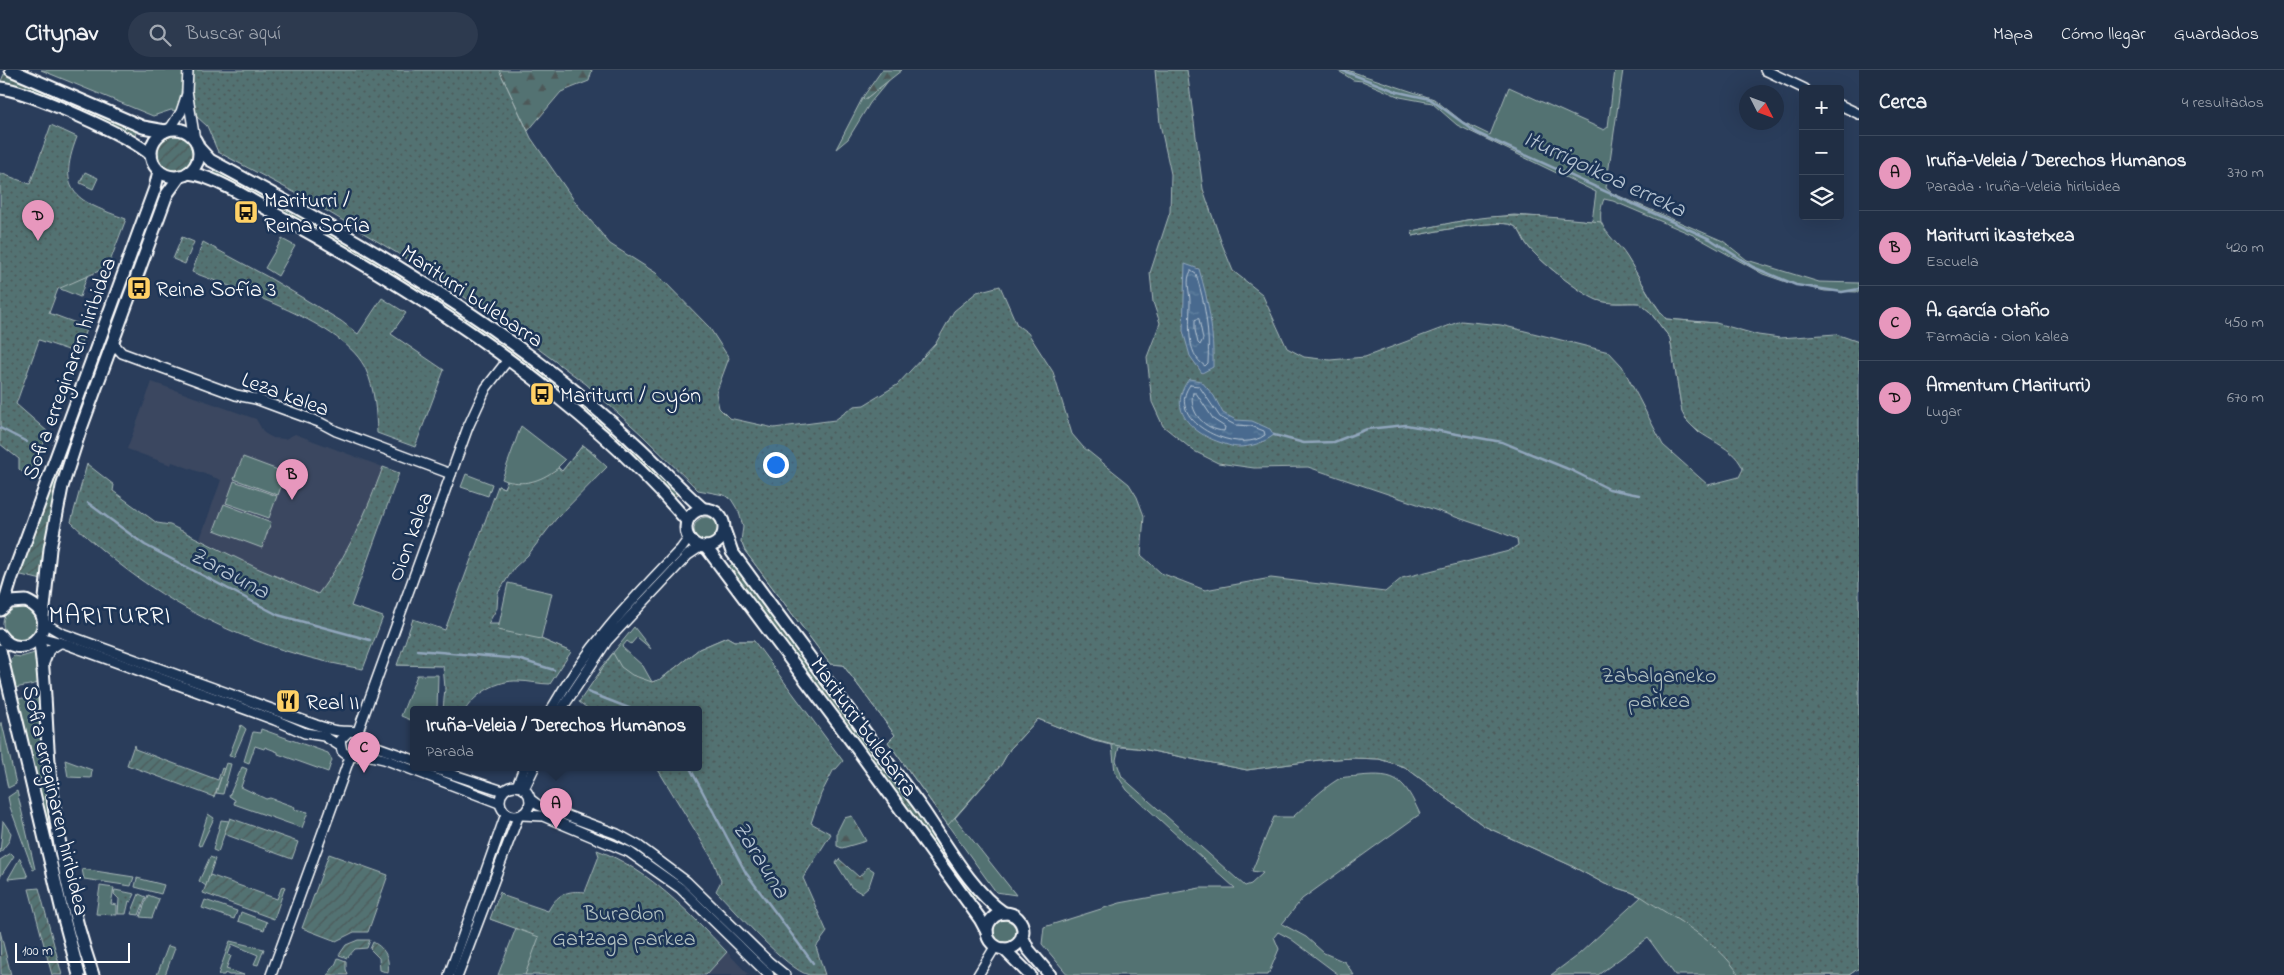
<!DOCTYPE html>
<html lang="es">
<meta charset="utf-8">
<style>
:root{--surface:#202e44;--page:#2d3a4f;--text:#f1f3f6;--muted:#a2a8b2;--line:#3d4a5d;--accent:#e797bd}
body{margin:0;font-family:"Indie Flower",sans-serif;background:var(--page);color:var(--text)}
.controls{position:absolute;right:15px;top:15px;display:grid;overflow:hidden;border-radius:5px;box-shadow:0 5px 20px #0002}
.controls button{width:45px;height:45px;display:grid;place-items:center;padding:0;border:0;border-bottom:1px solid var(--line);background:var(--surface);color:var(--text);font:25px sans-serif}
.compass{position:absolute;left:1739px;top:15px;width:45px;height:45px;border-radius:50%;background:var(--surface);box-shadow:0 5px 20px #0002;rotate:132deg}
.scale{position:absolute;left:15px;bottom:12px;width:115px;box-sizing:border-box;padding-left:5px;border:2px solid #fff;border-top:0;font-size:14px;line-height:18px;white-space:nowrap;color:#fff;-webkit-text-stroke:4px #1d3557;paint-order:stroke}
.you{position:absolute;left:775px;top:394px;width:18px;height:18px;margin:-12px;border:4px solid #fff;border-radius:50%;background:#1a73e8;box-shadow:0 0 0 8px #1a73e833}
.badge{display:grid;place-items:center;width:32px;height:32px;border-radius:50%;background:var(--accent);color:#111;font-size:16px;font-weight:700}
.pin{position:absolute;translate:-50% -41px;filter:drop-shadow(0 1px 2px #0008)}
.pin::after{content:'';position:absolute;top:26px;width:18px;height:15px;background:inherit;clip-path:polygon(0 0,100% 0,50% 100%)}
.popup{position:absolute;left:410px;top:636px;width:292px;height:65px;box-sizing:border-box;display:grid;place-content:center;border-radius:5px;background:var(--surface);filter:drop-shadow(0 1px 4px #0005);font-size:16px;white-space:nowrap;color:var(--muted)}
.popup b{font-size:19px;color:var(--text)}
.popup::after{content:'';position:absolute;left:50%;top:100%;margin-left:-10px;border:10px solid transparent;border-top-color:var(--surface)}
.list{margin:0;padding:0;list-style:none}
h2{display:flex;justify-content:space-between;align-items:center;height:65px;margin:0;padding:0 20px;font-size:21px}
h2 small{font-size:16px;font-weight:400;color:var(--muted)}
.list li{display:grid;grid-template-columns:32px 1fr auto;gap:15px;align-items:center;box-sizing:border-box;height:75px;padding:0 20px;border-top:1px solid var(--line)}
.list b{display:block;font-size:19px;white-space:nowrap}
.list p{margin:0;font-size:16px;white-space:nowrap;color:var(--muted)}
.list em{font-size:16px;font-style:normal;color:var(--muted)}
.icon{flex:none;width:28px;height:28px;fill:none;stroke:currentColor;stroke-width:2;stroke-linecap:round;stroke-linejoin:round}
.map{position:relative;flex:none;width:1859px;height:905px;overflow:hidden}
header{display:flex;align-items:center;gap:30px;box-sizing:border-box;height:70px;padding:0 25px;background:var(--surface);border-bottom:1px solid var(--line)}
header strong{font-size:24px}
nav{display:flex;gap:28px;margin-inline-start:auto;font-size:18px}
.search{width:350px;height:45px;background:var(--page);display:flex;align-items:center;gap:12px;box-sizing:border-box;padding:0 18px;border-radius:28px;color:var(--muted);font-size:19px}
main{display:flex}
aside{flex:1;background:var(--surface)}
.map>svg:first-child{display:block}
.built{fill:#3a4760}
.grass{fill:#527272;stroke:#a8b8b8}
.forest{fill:url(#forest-firs);stroke:#a8b8b8}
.park{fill:url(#park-dots);stroke:#a8b8b8}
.garden{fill:url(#garden-furrows);stroke:#a8b8b8}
.water{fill:url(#water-ripples);stroke:#91a6bc}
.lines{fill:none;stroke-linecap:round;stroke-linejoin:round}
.shore{stroke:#b6c4d2;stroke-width:1}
.stream{stroke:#91a6bc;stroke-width:2.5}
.street-casing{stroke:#fff;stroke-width:12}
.secondary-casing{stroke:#fff;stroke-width:15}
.street{stroke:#1d3557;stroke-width:9}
.secondary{stroke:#1d3557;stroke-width:11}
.labels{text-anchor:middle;stroke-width:5;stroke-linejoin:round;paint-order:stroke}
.poi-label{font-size:22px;fill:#fff;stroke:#1d3557;text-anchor:start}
.street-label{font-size:22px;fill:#fff;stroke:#1d3557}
.park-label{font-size:22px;fill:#b1c0c0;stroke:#1d3557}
.water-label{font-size:24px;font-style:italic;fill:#b6c4d2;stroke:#1d3557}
.quarter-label{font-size:25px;letter-spacing:1px;fill:#fff;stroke:#1d3557}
</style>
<header>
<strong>Citynav</strong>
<div class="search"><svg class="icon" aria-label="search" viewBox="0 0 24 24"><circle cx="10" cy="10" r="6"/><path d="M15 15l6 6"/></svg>Buscar aquí</div>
<nav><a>Mapa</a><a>Cómo llegar</a><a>Guardados</a></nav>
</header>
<main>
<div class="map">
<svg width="1859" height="905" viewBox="0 0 1859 905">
<defs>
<pattern id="forest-firs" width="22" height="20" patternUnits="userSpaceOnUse" patternTransform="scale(1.25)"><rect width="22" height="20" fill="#527272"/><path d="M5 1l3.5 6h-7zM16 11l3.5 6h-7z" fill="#4e5959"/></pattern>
<pattern id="park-dots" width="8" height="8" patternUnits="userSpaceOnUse" patternTransform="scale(1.25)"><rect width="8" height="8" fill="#527272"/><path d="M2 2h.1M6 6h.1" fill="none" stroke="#4e5959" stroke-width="1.8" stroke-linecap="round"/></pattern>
<pattern id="garden-furrows" width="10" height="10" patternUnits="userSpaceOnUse" patternTransform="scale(1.25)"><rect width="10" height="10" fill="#527272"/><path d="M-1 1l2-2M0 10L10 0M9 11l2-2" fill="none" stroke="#4e5959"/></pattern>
<pattern id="water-ripples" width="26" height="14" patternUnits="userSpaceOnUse" patternTransform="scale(1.25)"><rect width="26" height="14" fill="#486b8f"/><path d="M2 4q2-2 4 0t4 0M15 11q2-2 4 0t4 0" fill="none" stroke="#6381a0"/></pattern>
</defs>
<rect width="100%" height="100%" fill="#2a3d5b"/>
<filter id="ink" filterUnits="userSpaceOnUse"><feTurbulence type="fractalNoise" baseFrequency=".02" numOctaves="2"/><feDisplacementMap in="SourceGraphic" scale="10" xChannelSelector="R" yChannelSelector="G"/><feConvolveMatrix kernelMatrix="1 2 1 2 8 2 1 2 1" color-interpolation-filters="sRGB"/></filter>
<g filter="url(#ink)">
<g class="built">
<polygon points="152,312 256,349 264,363 273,368 285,369 295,364 383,397 364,450 336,498 319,524 257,498 200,469 221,410 172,392 171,395 127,379"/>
<polygon points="727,882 749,905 706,905"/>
</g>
<g class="grass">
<polygon points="41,0 184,0 178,41 171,40 153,46"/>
<path d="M1337,0H1347L1434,29L1463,52L1490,65L1509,17L1604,60L1608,57L1615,0H1623L1606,118L1612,123L1723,171L1747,190L1819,212L1859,213V222L1825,221L1789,213L1763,204L1693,165L1613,131L1604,129C1601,136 1600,144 1601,152C1604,166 1619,175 1626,186C1640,208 1650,229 1666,249L1716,253L1702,263L1699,363L1686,350L1682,342L1670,268L1649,241L1640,233C1625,232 1612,235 1598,230C1580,223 1539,191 1528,176C1522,169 1521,158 1512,155C1497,149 1430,162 1413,166L1412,161L1467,150L1514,145L1592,151L1596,122L1457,55L1432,33L1400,27L1362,11L1353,10Z"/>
<polygon points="889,10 870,33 848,69 836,79 863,27 864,30"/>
<polygon points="282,169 295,176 278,206 265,198"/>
<polygon points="87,206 80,227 58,218"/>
<polygon points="521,356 565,390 558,397 562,401 583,375 596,385 542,431 498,416 504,418 507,411 502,409"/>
<polygon points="243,387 286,403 278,425 234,409"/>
<polygon points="466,404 492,414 488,426 461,417"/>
<polygon points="234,411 277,426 269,448 226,433"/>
<polygon points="224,434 271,452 262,478 214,460"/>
<circle cx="706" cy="459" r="12"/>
<path d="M741,471L1330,642L1859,898L1849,905H1675L1648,868L1598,905H1551L1579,884L1641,827L1631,822L1605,814L1570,795L1484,756L1405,697L1379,689L1353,688L1319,690L1247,700L1137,678L1119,677L1116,690L1122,707L1245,816L1251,814L1263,803L1252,801L1274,747H1293C1307,734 1321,720 1337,710C1343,706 1352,707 1359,706C1398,702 1404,710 1420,744L1302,829L1282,854L1306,867L1324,883L1345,892L1354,905H1339L1291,869L1278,862L1274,867L1279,879L1268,905H1068L1042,874L1044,857L1120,833L1200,818H1235L1127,720L1115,702L1112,675L1094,671L1038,649L1010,679L1001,695L955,748L1016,825L996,822L888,672L895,665L843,595L830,594L745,481Z"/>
<polygon points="508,513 552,523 541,569 571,582 461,596 397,595 498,559"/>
<circle cx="20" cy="553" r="17"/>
<polygon points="634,557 651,579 637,567 631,574 627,571 622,577 643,596 652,612 661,609 699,579 727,567 734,571 754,571 658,624 599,600"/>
<path d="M38,582L39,613L15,618C12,608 5,593 14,586L21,587Z"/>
<polygon points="417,605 438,605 437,640 414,640 413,651 401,646"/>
<polygon points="31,627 40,627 46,708 35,709 17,629"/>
<polygon points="0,653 2,653 16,714 8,718 2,690"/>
<polygon points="241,655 246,659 234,687 229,686"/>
<polygon points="261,659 328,683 332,690 328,702 278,684 278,682 265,677 264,679 255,676 249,693 244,691 253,662 260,663"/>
<polygon points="65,690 92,700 91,708 68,707"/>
<polygon points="226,693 231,694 223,724 216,723"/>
<polygon points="242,697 247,699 241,717 266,729 270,728 295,737 294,739 308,742 302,758 234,734 235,730 229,726"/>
<polygon points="47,716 62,805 57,806 37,717"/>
<polygon points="17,721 35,799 33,800 10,737 8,727"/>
<polygon points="208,744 214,748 201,776 198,775"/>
<polygon points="221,750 229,751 218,782 213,780"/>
<polygon points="3,751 11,763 9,771 0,783"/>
<polygon points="11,783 14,786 0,807 0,790"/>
<polygon points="210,787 215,789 206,816 199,811"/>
<polygon points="20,788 28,807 8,809"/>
<polygon points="82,799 134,807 131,816 84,809"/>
<polygon points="137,808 164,815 161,824 135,817"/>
<polygon points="100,816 114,818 111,834 117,835 117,845 96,844"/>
<polygon points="148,825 159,829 152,848 140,847"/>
<polygon points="205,830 237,841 234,849 202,838"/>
<polygon points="241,842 267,852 264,860 238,851"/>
<polygon points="490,849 547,859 531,905 498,905 516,858"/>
<circle cx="1004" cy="862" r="12"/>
<polygon points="230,871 264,879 258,895 254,894 258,885 232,874 228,885 231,886 226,899 244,905 229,905 225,903 224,905 218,905"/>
<polygon points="168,876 175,878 165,905 157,905"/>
</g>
<g class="forest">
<polygon points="499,0 592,0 589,11 561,22 528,61"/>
<polygon points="882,0 902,0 864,30 863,27"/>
<polygon points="852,746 866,771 842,778 837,776 837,762 844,748"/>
<polygon points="839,789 859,807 868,797 874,801 869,816 861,823 851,817 836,793"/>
</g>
<g class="park">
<path d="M193,0H499L531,68L576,133L610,174L656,203L709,257L729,288L716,323L719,338L729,348L774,358L835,350L854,336L864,335L897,315L936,273L954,241L977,222L1000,216L1017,255L1028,263L1053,302L1072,364L1083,377L1129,414L1137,427L1144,446L1141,485L1161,503L1205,520L1271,508L1385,522L1402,508L1509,481L1518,475L1517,469L1500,462L1308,397L1254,398L1218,393L1194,381L1163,356L1152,332L1147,287L1160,253L1153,232L1150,203L1170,142L1171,104L1160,54L1155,0H1187L1203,119L1222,174L1233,201L1262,224L1287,278L1304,287L1330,290L1365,287L1461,251L1501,255L1609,282L1622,296L1663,375L1708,415L1739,407L1743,399C1732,371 1694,370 1682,342L1670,268L1649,241L1639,233C1625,232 1611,235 1597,230C1580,223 1539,191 1528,176C1522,169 1521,158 1512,155C1497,149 1430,162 1413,166L1412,161C1446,154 1481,145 1516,146C1545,146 1573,149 1601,152C1607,166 1619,174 1627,187C1640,208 1650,230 1666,249L1716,253L1758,265L1780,268L1836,264L1859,272V898L1849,905H1739C1718,870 1674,849 1642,827L1631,822L1605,814L1570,795L1484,756L1405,697L1379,689L1353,688L1319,690L1247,700L1137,678C1102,676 1071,662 1038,649L1010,679L1001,695L948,755L888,672L895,665L843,595L830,594L745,481L741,471L743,457L739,442L731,429L724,425L698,420L642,365L586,314L503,253L412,192L305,128L218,82L207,56L196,46L191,12Z"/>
<path d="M51,55L77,67C55,124 78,131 126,149L108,197L58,219L49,243L87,257L77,283L39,270L16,334L48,362L30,409L19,399V389L0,374V103L30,114Z"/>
<polygon points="85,102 98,108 93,119 80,113"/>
<polygon points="182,167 194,172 185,194 173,189"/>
<path d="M203,172L268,207L341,251L358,264L382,228L406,243L391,264L444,300L415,377L377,363C376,341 375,320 366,300C346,253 237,220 192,202Z"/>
<path d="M583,375L607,397L556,449L528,485L514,498L498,523L497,538L488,554H499L498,560L541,569L571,582L550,614C539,614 529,611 518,611C498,610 476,623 465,640H443L445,618L443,596L397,595L413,549L445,560L498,416L504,418L507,411C527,416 542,410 558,398L562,401Z"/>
<path d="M87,394L114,415L113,421L157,453L170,455L257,498L318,524C348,485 366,443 383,397L399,403L351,536L383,547L363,599C249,580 155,533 71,452Z"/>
<path d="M727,567L734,571H754L843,691L836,699H834L821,724L811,753L831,764L803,808L827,862L816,877L825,905C820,905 814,905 809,905C787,900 734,839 716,821L721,811L713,790L657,698H698V640H590L579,632L613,583L621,597L632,605L652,612L661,609L699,579Z"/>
<path d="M597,780C647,798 690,843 726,881L727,882L706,905H525L539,867L490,849L500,822L504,826L548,841C557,824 567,820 585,822L599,786Z"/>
<polygon points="115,820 135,824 131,832 129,831 126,844 118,844 119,829 114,824"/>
<polygon points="139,824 146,827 139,845 131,844"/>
</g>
<g class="garden">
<polygon points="4,4 137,60 134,68 1,11"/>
<circle cx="175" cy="83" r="17"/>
<polygon points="216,99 357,176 494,267 490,274 212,107"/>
<polygon points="158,123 163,125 102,291 96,289"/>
<polygon points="498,270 606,353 680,423 673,428 494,277"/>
<polygon points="95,294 100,296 66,388 61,386"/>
<polygon points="59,392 64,394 42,510 17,504"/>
<polygon points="734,493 966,809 977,827 973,831 728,497"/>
<polygon points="134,675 135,679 218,710 222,698 224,699 214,727 127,695"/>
<path d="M549,743C581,754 614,764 643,783C692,813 738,865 779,905L772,903C731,863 691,816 642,786C613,767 580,757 548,745Z"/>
<polygon points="230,748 298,772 292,789 224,764"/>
<polygon points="504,763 507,764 454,905 452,905"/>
<polygon points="329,784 388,805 368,862 354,862 336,871 302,858"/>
<polygon points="210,805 277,829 282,816 285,817 274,849 203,823"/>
<polygon points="39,818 62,905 52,905 29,819"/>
<polygon points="0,861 11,905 1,905"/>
<polygon points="358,870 370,870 367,878 355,879 347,888 339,885 346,875"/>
<path d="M373,872C386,879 390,889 388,903L380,900L379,888L370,879Z"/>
<polygon points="338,888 346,891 346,899 348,905 328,905 336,893"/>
</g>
<g class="water">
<path d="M1185,194L1199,199C1209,232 1214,262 1213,297L1202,303L1190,286L1183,261Z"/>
<path d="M1189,309L1201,311L1214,326L1223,343L1236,350L1252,351L1270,359L1274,365C1263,373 1251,377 1238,377C1232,377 1225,374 1219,372C1190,362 1167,338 1189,309Z"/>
</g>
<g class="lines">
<g class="shore">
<path d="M1191,201L1196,204C1205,233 1210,262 1208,293L1205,296C1185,283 1190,253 1190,232C1190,222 1185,210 1191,201Z"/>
<polygon points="1199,249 1203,269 1200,275 1198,273 1195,260 1195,250"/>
<path d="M1190,315L1199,316L1220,347L1235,355L1251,356L1264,361L1265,365C1238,386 1163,351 1190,315Z"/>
<path d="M1193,323H1196L1214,350L1225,357L1224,361C1205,360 1188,342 1193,323Z"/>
</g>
<g class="stream">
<polyline points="1341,0 1398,22 1430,29 1477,63 1710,169 1753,197 1796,215 1842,222 1859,219"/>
<polyline points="0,358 27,372"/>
<polyline points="1274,365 1304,373 1334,372 1367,359 1406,355 1502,372 1573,401 1609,419 1639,425"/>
<polyline points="88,433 145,475 278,545 370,570"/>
<polyline points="417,580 518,589 554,600"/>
<polyline points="588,622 634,640"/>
<polyline points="690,698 746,803 813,893"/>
</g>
<defs>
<g id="street">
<polyline points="188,0 187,21 195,70"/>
<polyline points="1765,0 1805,19"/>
<polyline points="1840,35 1859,44"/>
<polyline points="170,59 181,42 187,24"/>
<polyline points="112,272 122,283 236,325 256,329 283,339 319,352 336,361 451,404"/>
<path d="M44,553L61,563L316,655C324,657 332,661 340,661C352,662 365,658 367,675C363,688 351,690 342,681L340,670L348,662"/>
<polyline points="39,567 66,574 275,650 305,663 324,666 340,676"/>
<polyline points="44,593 49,580 60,573"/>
<path d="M551,640C587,576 631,531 681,479L689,468"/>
<polyline points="561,640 607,571 688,485 700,477"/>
<polyline points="358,661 468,357 486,318 507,291"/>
<polyline points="366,670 377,677 414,690"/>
<polyline points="362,684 384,689 499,733"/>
<polyline points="433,698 503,721"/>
<circle cx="515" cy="731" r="15"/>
<polyline points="517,716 524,698"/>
<polyline points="524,719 534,698"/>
<polyline points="530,729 538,735 617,764 639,776 686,811 769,892 785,905"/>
<polyline points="522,745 543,746 629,782 680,818 769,905"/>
<polyline points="271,905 350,687"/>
<polyline points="449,905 506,744"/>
<polyline points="458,905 518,747"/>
<polyline points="978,905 995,877"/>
</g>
<g id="secondary">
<polyline points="11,0 143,57 165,61"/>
<path d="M0,18C26,20 132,67 151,85"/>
<circle cx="175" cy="83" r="24"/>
<path d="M198,77L210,90C333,156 456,226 565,313C588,332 610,350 631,370C656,392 677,416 702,438"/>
<path d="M188,103C213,105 256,133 279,146C420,223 583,328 687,451"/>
<circle cx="705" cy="458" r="19"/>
<path d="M725,462L732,482C794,567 857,651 920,736C944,770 971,821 1004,843"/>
<polyline points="706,477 855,676 980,849 987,862"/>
<polyline points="3,537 11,510 155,118 159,101"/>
<polyline points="43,548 50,479 62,417 79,364 167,124 180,106"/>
<path d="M0,565C24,599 68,549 26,531L10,532L1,540"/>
<path d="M39,567C47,614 45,663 51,711C58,777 72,843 93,905"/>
<polyline points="0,580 63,845 79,905"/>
<circle cx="1005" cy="861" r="18"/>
<polyline points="1022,866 1028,879 1050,905"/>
<polyline points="1004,879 1030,905"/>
</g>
</defs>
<use href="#street" class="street-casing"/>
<use href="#secondary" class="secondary-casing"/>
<use href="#street" class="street"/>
<use href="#secondary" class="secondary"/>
</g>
</g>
<defs>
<symbol id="bus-square" viewBox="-11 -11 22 22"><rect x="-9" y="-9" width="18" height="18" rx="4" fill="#ffd166" stroke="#1d3557"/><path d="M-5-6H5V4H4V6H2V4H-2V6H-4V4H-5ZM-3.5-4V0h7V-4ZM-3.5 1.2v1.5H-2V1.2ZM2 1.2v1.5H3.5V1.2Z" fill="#111"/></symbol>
<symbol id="restaurant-square" viewBox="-11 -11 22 22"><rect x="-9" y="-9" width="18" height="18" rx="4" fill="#ffd166" stroke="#1d3557"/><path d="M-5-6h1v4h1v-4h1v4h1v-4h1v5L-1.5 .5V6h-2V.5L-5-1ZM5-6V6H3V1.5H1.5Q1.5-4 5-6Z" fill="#111"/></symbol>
</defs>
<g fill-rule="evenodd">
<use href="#bus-square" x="232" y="128" width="28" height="28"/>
<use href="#bus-square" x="125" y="204" width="28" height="28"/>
<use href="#bus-square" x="528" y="310" width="28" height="28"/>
<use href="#restaurant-square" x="274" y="617" width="28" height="28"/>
</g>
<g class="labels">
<g class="poi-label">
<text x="264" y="137">Mariturri /<tspan x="264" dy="25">Reina Sofía</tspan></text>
<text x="156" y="226">Reina Sofía 3</text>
<text x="560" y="332">Mariturri / Oyón</text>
<text x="306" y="639">Real II</text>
</g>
<g class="street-label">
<text transform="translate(473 225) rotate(34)" y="8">Mariturri bulebarra</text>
<text transform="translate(68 298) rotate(-70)" y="8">Sofia erreginaren hiribidea</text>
<text transform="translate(286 323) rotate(20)" y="8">Leza kalea</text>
<text transform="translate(409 466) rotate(-70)" y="8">Oion kalea</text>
<text transform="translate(865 656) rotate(54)" y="8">Mariturri bulebarra</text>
<text transform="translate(57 730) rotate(77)" y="8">Sofia erreginaren hiribidea</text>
</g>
<g class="park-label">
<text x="1659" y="612">Zabalganeko<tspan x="1659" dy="25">parkea</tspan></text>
<text x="624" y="850">Buradon<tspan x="624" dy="25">Gatzaga parkea</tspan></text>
</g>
<g class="water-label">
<text transform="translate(1605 103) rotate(25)" y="8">Iturrigoikoa erreka</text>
<text transform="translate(230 502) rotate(28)" y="8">Zarauna</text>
<text transform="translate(762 789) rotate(58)" y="8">Zarauna</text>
</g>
<g class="quarter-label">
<text x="110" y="553">MARITURRI</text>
</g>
</g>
</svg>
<div class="controls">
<button>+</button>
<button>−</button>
<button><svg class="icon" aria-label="layers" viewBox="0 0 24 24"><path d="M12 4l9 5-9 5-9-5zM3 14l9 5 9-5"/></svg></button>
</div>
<svg class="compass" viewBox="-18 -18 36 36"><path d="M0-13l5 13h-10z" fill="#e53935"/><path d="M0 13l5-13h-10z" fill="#a2a8b2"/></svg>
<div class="scale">100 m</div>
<div class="you"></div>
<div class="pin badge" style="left:556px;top:759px">A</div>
<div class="popup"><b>Iruña-Veleia / Derechos Humanos</b>Parada</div>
<div class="pin badge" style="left:292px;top:430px">B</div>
<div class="pin badge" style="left:364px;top:703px">C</div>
<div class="pin badge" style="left:38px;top:171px">D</div>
</div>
<aside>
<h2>Cerca<small>4 resultados</small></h2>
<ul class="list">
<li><span class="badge">A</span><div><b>Iruña-Veleia / Derechos Humanos</b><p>Parada · Iruña-Veleia hiribidea</p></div><em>370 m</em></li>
<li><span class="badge">B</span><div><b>Mariturri ikastetxea</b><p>Escuela</p></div><em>420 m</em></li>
<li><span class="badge">C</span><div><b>A. García Otaño</b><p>Farmacia · Oion kalea</p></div><em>450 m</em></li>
<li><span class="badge">D</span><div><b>Armentum (Mariturri)</b><p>Lugar</p></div><em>670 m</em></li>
</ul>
</aside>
</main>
